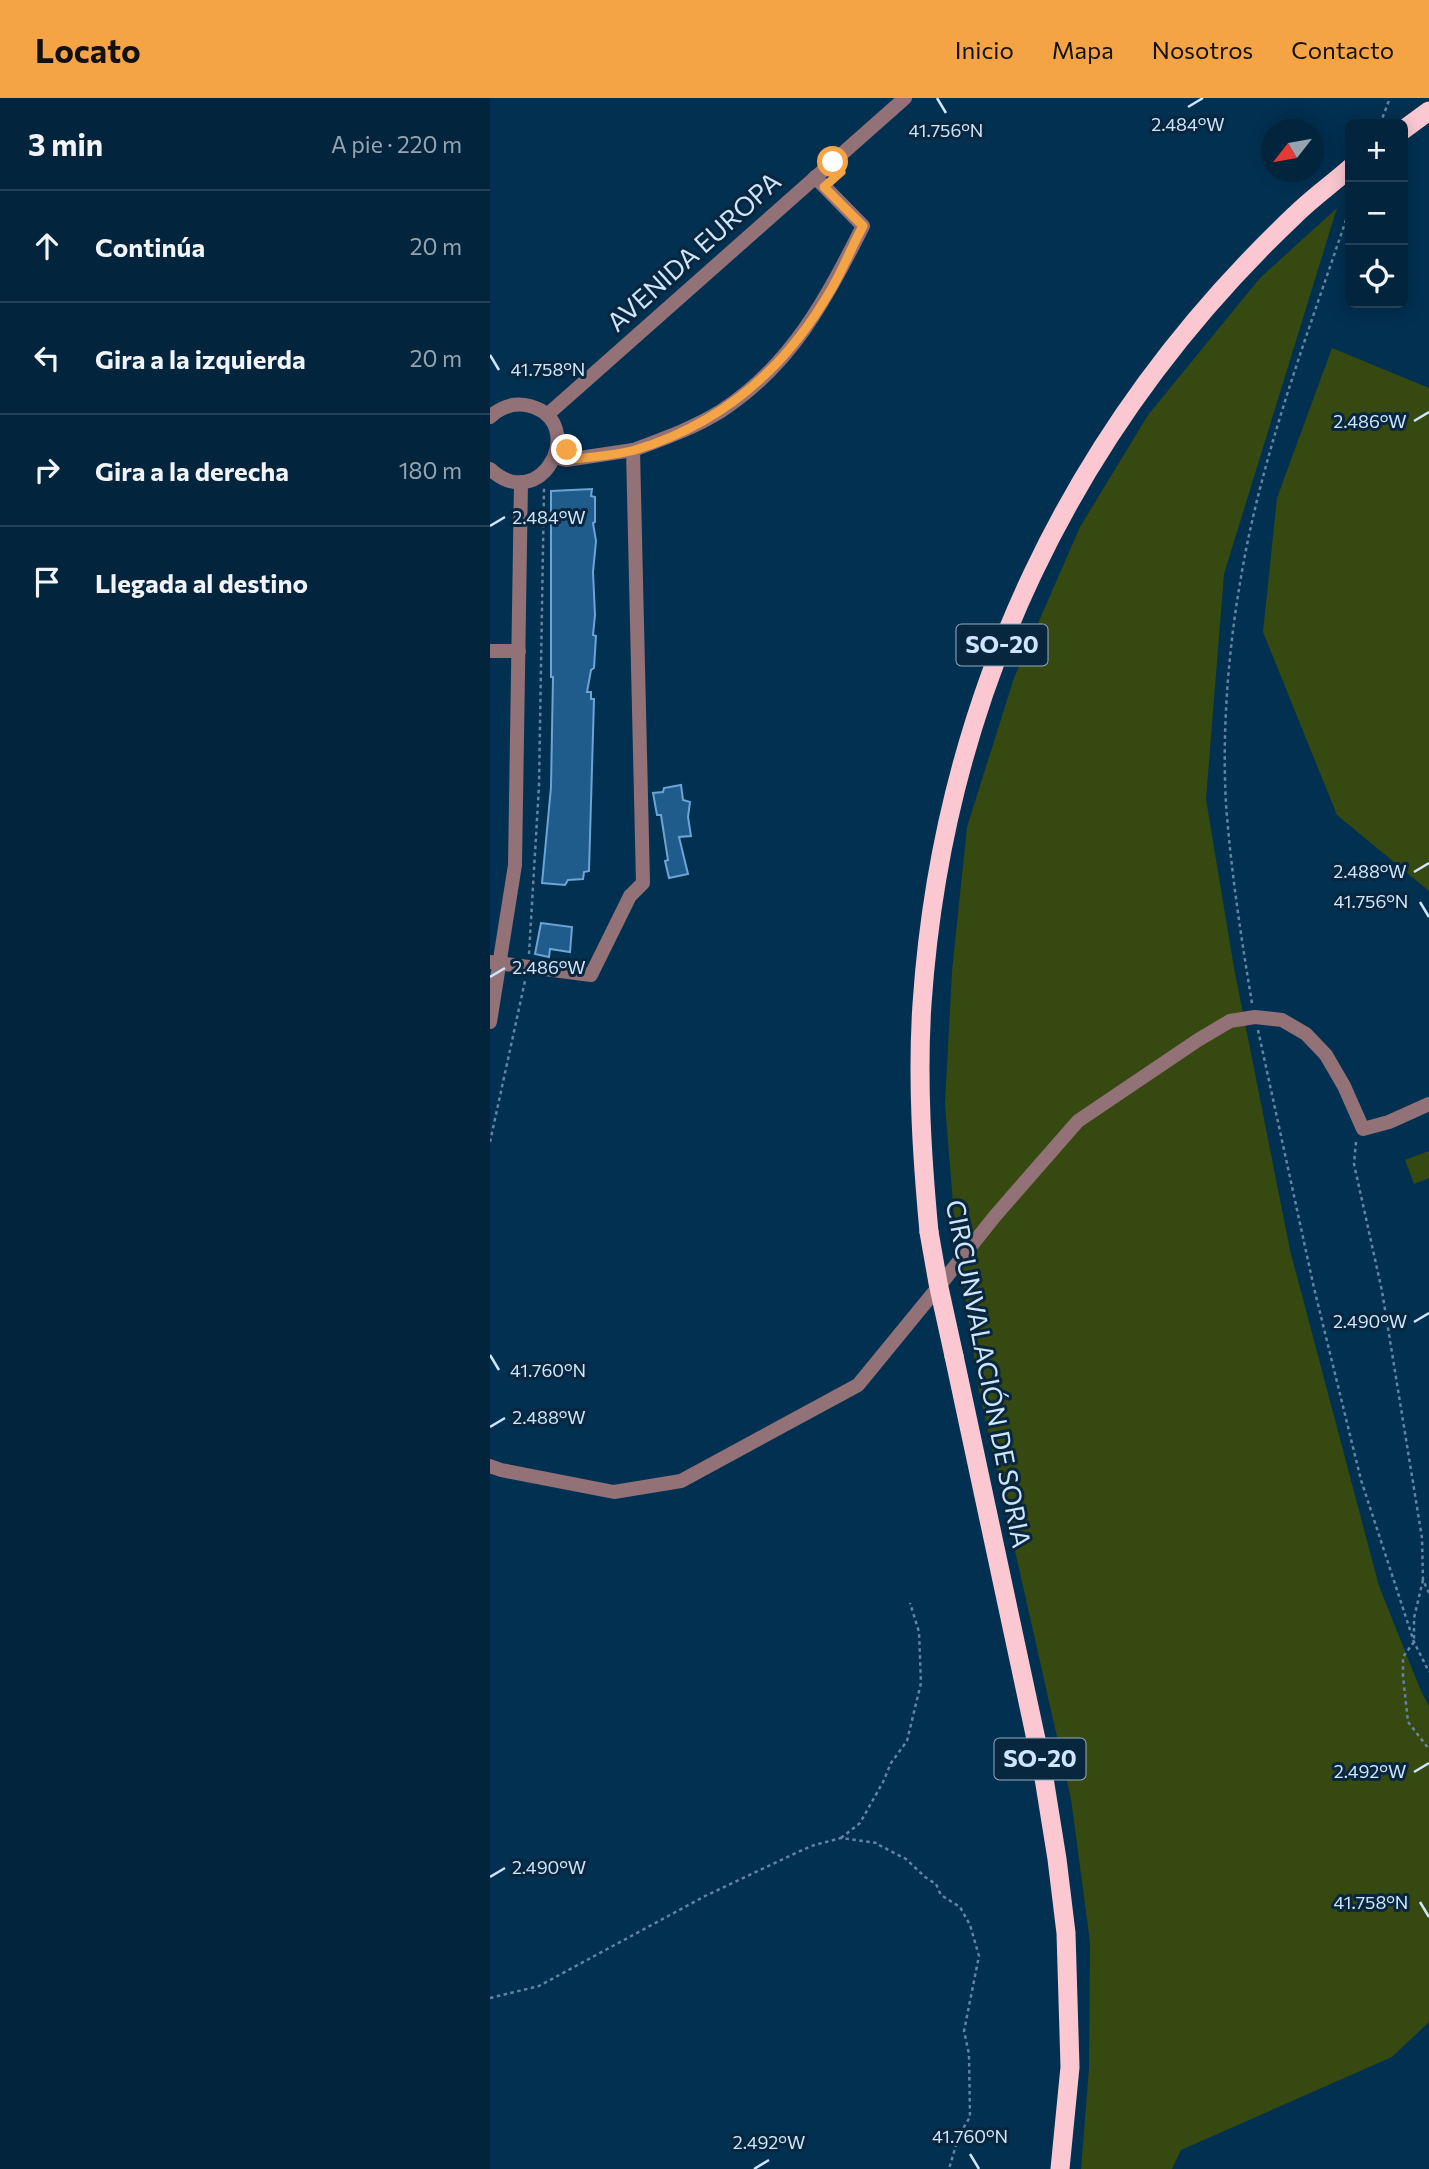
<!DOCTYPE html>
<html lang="es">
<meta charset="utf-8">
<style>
:root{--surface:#02243d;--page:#103048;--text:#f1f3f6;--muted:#96a4b0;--line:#234157;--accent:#f4a345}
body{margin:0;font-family:Commissioner,sans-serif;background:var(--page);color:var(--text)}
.controls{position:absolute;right:21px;top:21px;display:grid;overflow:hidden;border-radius:10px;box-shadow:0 4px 18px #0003}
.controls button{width:63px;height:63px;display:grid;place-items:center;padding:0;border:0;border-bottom:2px solid var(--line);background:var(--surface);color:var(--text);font:35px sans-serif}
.compass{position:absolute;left:771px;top:21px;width:63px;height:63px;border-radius:50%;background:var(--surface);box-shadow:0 4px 18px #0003;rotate:239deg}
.stop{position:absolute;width:21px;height:21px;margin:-16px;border:5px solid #f4a345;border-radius:50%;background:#fff}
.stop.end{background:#f4a345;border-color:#fff;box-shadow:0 2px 7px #0008}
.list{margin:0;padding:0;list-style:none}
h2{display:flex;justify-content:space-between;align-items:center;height:91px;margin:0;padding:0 28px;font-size:30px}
h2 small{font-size:23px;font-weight:400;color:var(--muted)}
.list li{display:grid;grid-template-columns:46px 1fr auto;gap:21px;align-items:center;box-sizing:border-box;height:112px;padding:0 28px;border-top:2px solid var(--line)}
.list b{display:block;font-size:26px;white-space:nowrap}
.list em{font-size:23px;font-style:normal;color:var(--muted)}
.icon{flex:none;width:38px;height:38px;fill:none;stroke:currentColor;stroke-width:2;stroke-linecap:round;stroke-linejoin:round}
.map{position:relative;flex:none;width:939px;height:2071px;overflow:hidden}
header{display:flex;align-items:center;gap:42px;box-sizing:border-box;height:98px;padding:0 35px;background:var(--accent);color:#111}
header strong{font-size:33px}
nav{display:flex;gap:38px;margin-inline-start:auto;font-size:24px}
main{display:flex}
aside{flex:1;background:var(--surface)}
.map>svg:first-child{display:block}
.green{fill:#364910}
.building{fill:#1f5c8c;stroke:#6ca4d6;stroke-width:2}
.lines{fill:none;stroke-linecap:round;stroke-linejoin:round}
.path{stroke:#6385a1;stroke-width:2.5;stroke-dasharray:3.5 3.5;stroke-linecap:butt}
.minor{stroke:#927177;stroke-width:14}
.trunk{stroke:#fbc8d2;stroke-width:19}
.trunk-bridge{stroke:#fbc8d2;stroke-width:19}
.route{stroke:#f4a345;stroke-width:9}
.ticks{fill:none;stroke:#cfe5fb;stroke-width:2.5}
.labels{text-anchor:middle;stroke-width:6;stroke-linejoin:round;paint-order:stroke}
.shield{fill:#08263e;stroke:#93acc2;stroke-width:2}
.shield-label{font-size:24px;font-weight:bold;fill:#cfe5fb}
.street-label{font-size:26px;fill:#cfe5fb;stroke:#08263e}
.ticks-label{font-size:18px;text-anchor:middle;fill:#cfe5fb;stroke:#08263e;stroke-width:6;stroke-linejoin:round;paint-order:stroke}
</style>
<header>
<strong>Locato</strong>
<nav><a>Inicio</a><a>Mapa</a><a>Nosotros</a><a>Contacto</a></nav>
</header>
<main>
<aside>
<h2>3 min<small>A pie · 220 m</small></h2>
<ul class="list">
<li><svg class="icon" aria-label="ahead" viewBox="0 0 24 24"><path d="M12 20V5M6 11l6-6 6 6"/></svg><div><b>Continúa</b></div><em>20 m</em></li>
<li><svg class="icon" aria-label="left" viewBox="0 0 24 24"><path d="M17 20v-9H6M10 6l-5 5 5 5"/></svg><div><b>Gira a la izquierda</b></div><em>20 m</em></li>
<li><svg class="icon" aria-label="right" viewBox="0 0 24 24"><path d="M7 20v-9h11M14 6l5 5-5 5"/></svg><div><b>Gira a la derecha</b></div><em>180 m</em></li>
<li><svg class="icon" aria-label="arrive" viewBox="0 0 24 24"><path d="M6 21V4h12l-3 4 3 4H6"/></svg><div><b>Llegada al destino</b></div></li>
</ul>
</aside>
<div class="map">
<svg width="939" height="2071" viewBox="0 0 939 2071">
<rect width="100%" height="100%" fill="#023051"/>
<g class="green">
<polygon points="847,110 734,476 716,701 744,870 800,1152 889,1488 931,1593 939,1608 939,1924 902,1959 691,2052 682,2071 591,2071 599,1970 600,1844 581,1701 489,1293 464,1118 455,1006 462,873 477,729 524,580 590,429 658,317 770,180"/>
<polygon points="842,250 939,290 939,793 847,717 773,534 787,400"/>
<polygon points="939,1053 939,1080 924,1086 915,1062"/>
</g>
<g class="building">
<polygon points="102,391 101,398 105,399 105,424 103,425 106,443 103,474 105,517 103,537 106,538 104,570 101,572 97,594 101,594 101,601 104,601 99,773 94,774 93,781 78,782 75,787 52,785 61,689 63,579 61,579 61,393"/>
<polygon points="191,687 193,702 200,704 198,719 201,738 189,739 198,776 179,780 175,763 178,762 171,717 167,717 163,695 173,694 174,690"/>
<polygon points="51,825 82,829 80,854 60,851 59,859 45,856"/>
</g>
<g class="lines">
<g class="path">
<polyline points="890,26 900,0"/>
<polyline points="39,856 49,688 54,390"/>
<path d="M762,905C751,839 741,773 736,706C732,635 738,555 750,485C771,356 819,233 860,110"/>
<polyline points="768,932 824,1190 871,1382 924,1544 939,1574"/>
<polyline points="0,1044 35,883"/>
<polyline points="866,1044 864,1066 892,1193 932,1440 933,1482 939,1495"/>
<polyline points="933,1482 924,1520 924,1544 913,1559 913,1578 918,1624 939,1651"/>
<polyline points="351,1740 370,1725 393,1684 401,1665 417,1643 431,1585 429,1534 420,1505"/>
<polyline points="389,1747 416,1761 435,1779 446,1786 451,1797 470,1809 480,1827 489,1858 474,1933 479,1956 480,2019 469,2037 459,2071"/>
<polyline points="0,1900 49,1888 217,1797 321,1748 351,1740 387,1745"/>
</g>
<g class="minor">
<polyline points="57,317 415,0"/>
<path d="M0,319C12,308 25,304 40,308C99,324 52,419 0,371"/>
<path d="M143,352C173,341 204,330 231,313C302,267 336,201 373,128L325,79"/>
<polyline points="0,553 29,553"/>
<polyline points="0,864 101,877 140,798 153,785 143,352 76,362 65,359"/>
<polyline points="0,924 25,767 31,384"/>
<polyline points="0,1368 11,1372 124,1394 191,1383 368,1287 454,1182 505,1118 588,1023 708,942 740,923 765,919 792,922 816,936 836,957 854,988 873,1031 899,1024 939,1006"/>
</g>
<g class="trunk">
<polyline points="913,32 939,13"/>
<path d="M439,1134C432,1058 427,982 432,906C453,599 582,328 805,117C822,100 842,86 860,70"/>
<polyline points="464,1258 553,1674 567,1761 576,1835 580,1969 570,2071"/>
</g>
<polyline class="trunk-bridge" points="439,1134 448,1185 464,1258"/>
</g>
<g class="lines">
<path class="route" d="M77,352L73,362H76C98,359 123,358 145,352C231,326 294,272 339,195C352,174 361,150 373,128L334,89L351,74L343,64"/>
</g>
<path class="ticks" d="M447,0L456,15M698,9L713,0M0,257L9,272M924,323L939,314M0,428L15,419M924,774L939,765M930,804L939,819M0,879L15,870M924,1224L939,1215M0,1257L9,1272M0,1329L15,1320M924,1674L939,1665M0,1779L15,1770M930,1804L939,1819M480,2056L489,2071M264,2071L279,2062"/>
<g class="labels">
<g class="shield">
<rect x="466.5" y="526.5" width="91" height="41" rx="5"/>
<rect x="504.5" y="1640.5" width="91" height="41" rx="5"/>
</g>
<g class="shield-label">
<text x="512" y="555">SO-20</text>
<text x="550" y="1669">SO-20</text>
</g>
<g class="street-label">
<text transform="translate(204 154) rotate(-42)" y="9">AVENIDA EUROPA</text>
<text transform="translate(498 1276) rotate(79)" y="9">CIRCUNVALACIÓN DE SORIA</text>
</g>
</g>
<g class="ticks-label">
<text x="698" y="33">2.484°W</text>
<text x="456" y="39">41.756°N</text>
<text x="58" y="278">41.758°N</text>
<text x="880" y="330">2.486°W</text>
<text x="59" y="426">2.484°W</text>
<text x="880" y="780">2.488°W</text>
<text x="881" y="810">41.756°N</text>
<text x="59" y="876">2.486°W</text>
<text x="880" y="1230">2.490°W</text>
<text x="58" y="1279">41.760°N</text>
<text x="59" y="1326">2.488°W</text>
<text x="880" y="1680">2.492°W</text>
<text x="59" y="1776">2.490°W</text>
<text x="881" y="1811">41.758°N</text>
<text x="480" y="2045">41.760°N</text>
<text x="279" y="2051">2.492°W</text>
</g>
</svg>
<div class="controls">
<button>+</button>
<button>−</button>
<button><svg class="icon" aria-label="locate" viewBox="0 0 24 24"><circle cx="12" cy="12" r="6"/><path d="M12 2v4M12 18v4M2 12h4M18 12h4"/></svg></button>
</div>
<svg class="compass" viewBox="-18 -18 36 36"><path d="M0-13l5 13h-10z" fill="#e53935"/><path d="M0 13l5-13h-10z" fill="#96a4b0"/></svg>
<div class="stop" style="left:343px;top:64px"></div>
<div class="stop end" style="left:77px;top:352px"></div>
</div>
</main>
